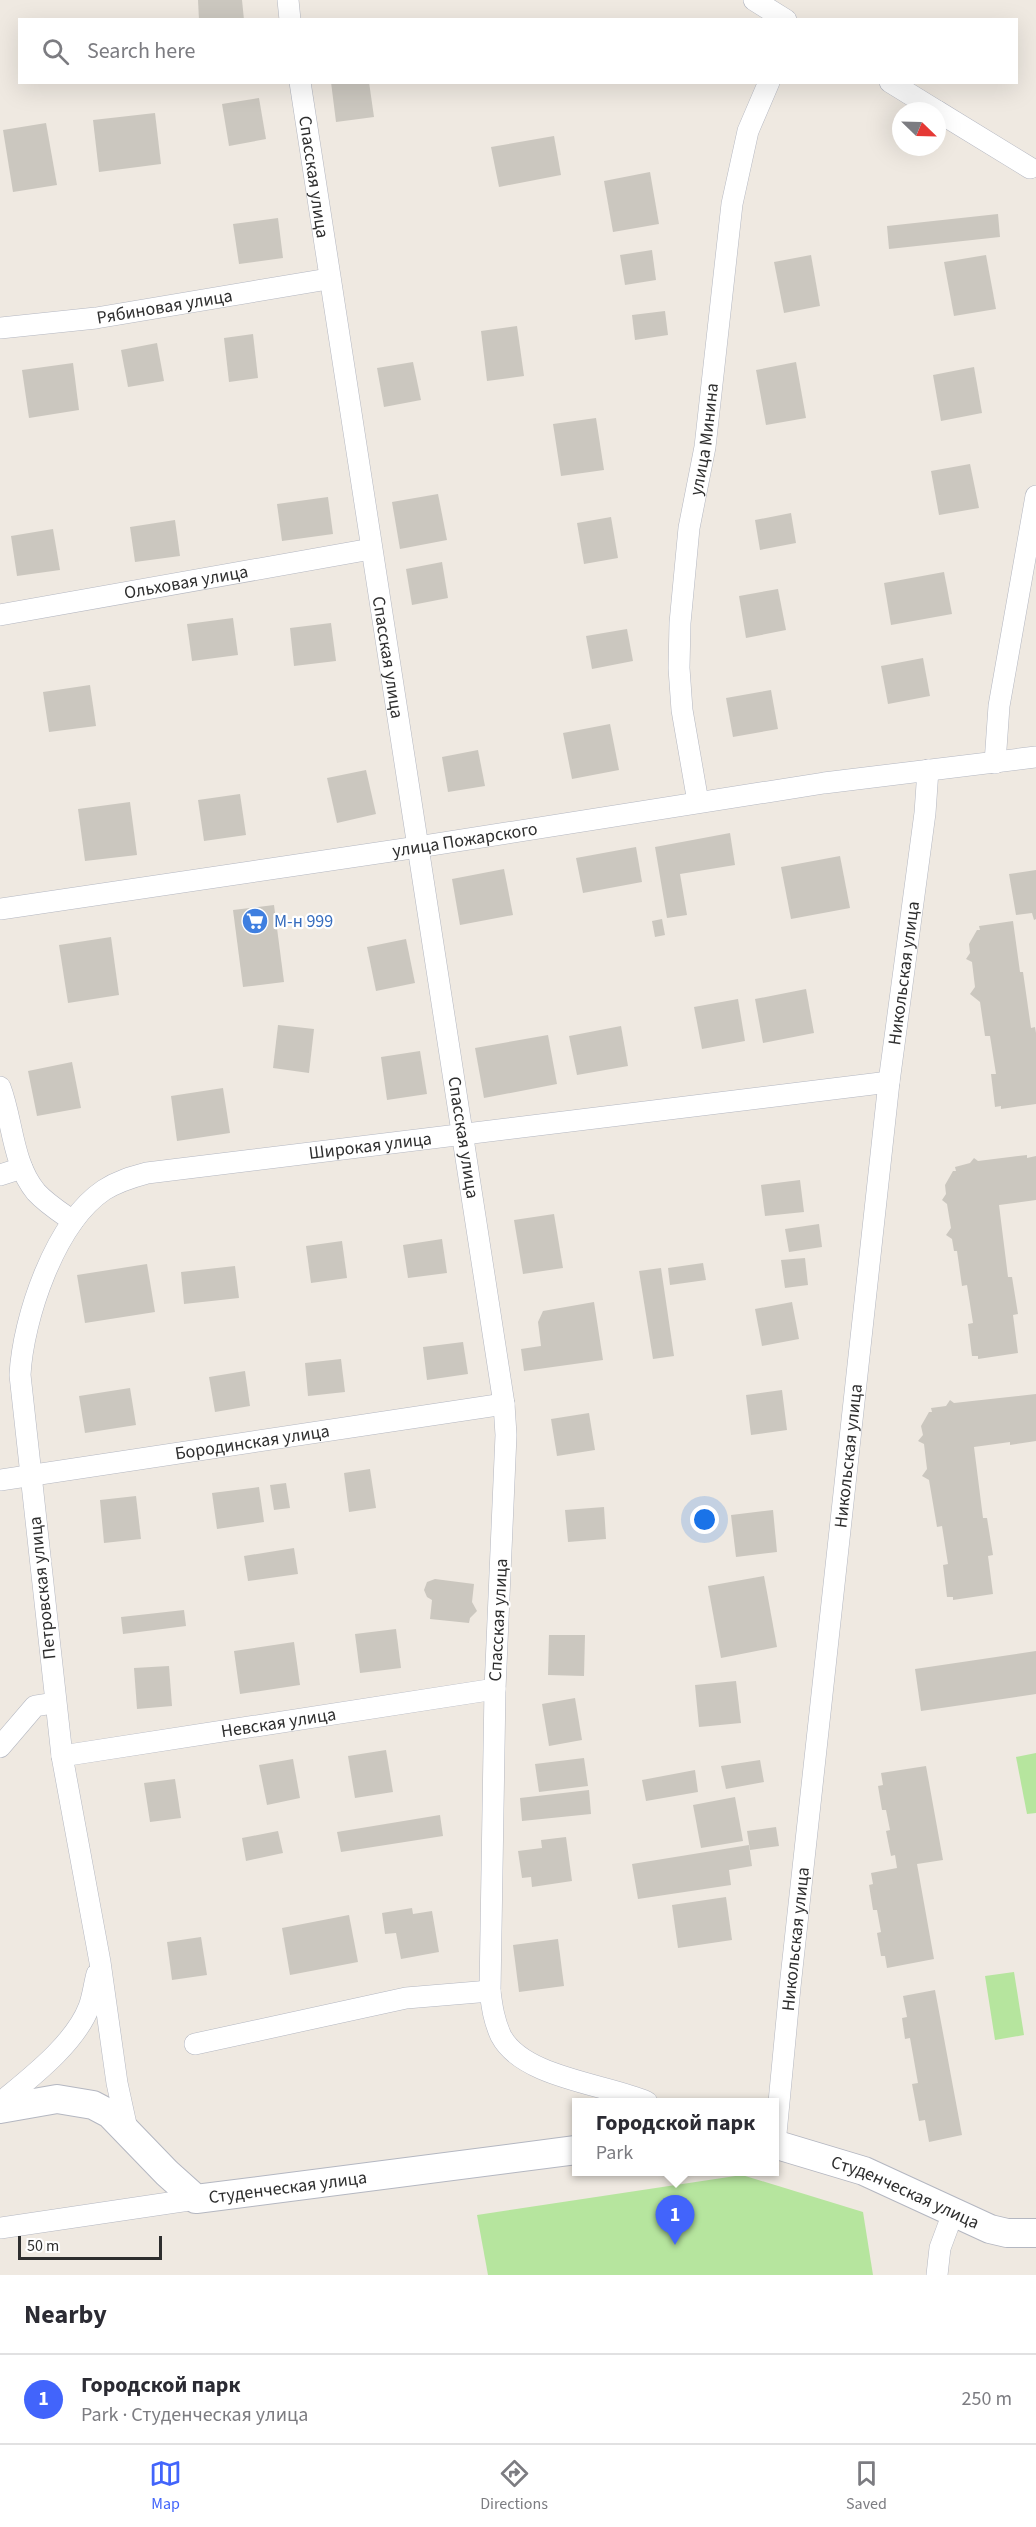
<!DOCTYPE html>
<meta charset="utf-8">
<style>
:root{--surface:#fff;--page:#f2f2f3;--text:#2b2b33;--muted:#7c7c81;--line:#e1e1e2;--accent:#4264fb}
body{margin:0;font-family:"Source Sans 3",sans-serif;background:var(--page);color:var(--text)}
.compass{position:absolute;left:892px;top:102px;width:54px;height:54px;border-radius:50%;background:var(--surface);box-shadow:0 6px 24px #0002;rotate:113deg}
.scale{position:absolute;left:18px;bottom:15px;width:144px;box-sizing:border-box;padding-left:6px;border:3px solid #2e2e2e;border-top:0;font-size:16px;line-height:21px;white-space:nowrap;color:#2e2e2e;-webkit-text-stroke:4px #fff;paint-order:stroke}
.you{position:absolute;left:705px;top:1520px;width:21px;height:21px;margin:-15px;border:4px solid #fff;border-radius:50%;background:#1a73e8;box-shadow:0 0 0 9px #1a73e833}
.badge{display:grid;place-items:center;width:39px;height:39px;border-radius:50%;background:var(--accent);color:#fff;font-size:20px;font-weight:700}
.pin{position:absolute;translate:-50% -50px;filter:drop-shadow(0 2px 3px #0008)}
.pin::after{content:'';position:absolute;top:32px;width:21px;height:18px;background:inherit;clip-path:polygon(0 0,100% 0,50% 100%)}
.popup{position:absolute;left:572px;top:2098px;width:207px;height:78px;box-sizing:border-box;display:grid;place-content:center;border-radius:0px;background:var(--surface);filter:drop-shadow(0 2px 4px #0005);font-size:20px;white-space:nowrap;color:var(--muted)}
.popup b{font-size:22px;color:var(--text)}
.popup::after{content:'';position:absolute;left:50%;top:100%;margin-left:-12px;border:12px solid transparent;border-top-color:var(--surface)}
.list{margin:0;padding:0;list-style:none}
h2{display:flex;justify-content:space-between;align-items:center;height:78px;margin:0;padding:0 24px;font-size:26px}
h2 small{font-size:20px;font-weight:400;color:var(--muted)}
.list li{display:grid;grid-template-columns:39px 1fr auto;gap:18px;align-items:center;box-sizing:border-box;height:90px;padding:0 24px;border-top:2px solid var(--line)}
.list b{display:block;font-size:22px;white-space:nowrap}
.list p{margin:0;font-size:20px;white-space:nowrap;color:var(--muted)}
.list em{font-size:20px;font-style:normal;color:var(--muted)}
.icon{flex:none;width:33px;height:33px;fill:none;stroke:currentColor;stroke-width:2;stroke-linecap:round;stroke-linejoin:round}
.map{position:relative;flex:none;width:1036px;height:2275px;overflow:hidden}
.search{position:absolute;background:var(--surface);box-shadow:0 6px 24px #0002;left:18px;right:18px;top:18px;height:66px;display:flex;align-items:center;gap:15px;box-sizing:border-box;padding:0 21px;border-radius:0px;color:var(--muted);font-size:22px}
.sheet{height:168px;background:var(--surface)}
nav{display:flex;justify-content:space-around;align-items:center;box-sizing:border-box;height:84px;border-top:2px solid var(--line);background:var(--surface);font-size:16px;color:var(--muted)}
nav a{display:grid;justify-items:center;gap:3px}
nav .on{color:var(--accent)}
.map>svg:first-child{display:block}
.green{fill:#b6e59e}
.building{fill:#cbc7bf}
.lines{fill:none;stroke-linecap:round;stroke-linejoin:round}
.street-casing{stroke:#b4b7c1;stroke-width:22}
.secondary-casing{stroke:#b4b7c1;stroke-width:30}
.street{stroke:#fff;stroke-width:21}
.secondary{stroke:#fff;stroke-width:28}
.labels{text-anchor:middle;stroke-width:4.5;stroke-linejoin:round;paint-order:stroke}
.street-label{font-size:18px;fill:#2e2e2e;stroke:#fff}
.shop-label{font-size:18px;fill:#366cbe;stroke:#fff;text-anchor:start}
</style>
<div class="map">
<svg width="1036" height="2275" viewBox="0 0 1036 2275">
<rect width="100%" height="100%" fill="#efe9e1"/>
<g class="green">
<polygon points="1036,1753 1036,1813 1027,1814 1016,1757"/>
<polygon points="1014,1972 1024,2035 995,2040 985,1976"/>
<polygon points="742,2175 863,2212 873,2275 488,2275 477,2215"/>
</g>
<g class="building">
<polygon points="198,0 242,0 244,20 199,20"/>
<polygon points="331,82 369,82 374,117 336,122"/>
<polygon points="259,98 266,139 229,146 222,104"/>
<polygon points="155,113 161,164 99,172 93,120"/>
<polygon points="46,123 57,185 13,192 3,130"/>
<polygon points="554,136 561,175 499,187 491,147"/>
<polygon points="650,172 659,224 613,232 604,181"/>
<polygon points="998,214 1000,237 889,249 887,226"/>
<polygon points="278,218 283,258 239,264 233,224"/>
<polygon points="652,250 656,280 625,285 620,255"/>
<polygon points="811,255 820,306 784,313 774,262"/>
<polygon points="986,255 996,309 954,316 944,262"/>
<polygon points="665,311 668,335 635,340 632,315"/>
<polygon points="517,326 524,376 487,381 481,331"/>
<polygon points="253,334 258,378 229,382 224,338"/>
<polygon points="157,343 164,381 128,387 121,350"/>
<polygon points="413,362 421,400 384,407 377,368"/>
<polygon points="796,362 806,418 766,425 756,370"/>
<polygon points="73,363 79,410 29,418 22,370"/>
<polygon points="974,367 982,413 941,421 933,375"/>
<polygon points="596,418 604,470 561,476 553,424"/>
<polygon points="970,464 979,508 939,515 931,471"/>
<polygon points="438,494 447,540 400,549 392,502"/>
<polygon points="328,497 333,534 282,541 277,504"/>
<polygon points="791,513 796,543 760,550 755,520"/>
<polygon points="611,517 618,558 584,564 577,523"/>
<polygon points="175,520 180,556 135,562 130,527"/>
<polygon points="53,529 60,570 17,576 11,536"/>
<polygon points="442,562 448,598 412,605 406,569"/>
<polygon points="944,572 952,614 891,625 884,583"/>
<polygon points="778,589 786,630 746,638 739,596"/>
<polygon points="233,618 238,655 192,661 187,624"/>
<polygon points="331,623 336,661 294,666 290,628"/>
<polygon points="627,629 633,661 592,669 586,636"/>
<polygon points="923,658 930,696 888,704 881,666"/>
<polygon points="90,685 96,726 49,732 43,692"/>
<polygon points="771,690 778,729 733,737 726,698"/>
<polygon points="610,724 619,770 572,779 563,733"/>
<polygon points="478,750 485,786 448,792 442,757"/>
<polygon points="366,770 376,814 337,823 327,778"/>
<polygon points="240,794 246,835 204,841 198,800"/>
<polygon points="130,802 137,855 85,861 78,809"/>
<polygon points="730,833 735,865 680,874 687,915 667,918 655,847"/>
<polygon points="636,847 642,882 583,893 576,858"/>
<polygon points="840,856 850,908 791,919 781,867"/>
<polygon points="504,869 513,915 460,925 452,879"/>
<polygon points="1036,870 1036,919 1034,920 1032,913 1016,915 1009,874"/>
<polygon points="274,905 284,982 243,987 233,910"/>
<polygon points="662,919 665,935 655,937 652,921"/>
<polygon points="1013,921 1020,972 1023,972 1031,1028 1035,1027 1036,1033 1036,1104 1001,1109 1001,1106 995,1107 991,1074 996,1074 990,1036 985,1036 980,1002 970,994 975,987 972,962 966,959 970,953 969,944 977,930 980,930 979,926"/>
<polygon points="111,937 119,995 68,1003 59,945"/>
<polygon points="406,939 415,983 376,991 367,947"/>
<polygon points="806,989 814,1033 763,1043 755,999"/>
<polygon points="738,999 745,1041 702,1049 694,1007"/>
<polygon points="278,1025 314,1029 309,1073 273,1068"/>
<polygon points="621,1026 628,1066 577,1075 569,1036"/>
<polygon points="548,1035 557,1084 484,1098 475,1048"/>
<polygon points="420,1051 427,1094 387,1100 381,1057"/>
<polygon points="72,1062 81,1108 37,1116 28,1071"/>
<polygon points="223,1088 230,1133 177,1141 171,1096"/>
<polygon points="1027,1155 1027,1158 1036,1156 1036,1200 999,1205 1008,1277 1012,1277 1018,1314 1013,1315 1018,1353 978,1359 978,1356 972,1356 968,1324 973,1323 967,1285 962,1286 957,1251 954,1251 952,1239 946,1235 951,1228 947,1204 942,1200 946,1194 945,1185 953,1171 956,1171 955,1167 970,1163 974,1158 978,1161"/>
<polygon points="800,1180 804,1212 765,1216 761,1185"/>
<polygon points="554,1214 563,1268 523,1274 514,1220"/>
<polygon points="819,1224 822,1247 789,1252 785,1229"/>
<polygon points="442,1239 447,1273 408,1278 403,1245"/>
<polygon points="342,1241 347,1278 311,1283 306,1246"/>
<polygon points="805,1258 808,1285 785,1288 781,1260"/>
<polygon points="703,1263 706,1280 670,1285 668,1268"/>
<polygon points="147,1264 155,1312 85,1323 77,1275"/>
<polygon points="235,1266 239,1298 184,1304 181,1272"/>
<polygon points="661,1268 674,1356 653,1359 639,1271"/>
<polygon points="594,1302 603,1360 524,1371 521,1349 541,1346 538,1322 543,1311"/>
<polygon points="792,1302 799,1339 762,1346 755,1309"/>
<polygon points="463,1342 468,1374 427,1380 423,1347"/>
<polygon points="341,1359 345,1392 308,1396 305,1363"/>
<polygon points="245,1371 250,1406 215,1412 209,1377"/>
<polygon points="130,1388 136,1425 85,1433 79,1396"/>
<polygon points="782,1390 787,1430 751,1435 746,1395"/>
<polygon points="1036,1394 1036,1441 1010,1445 1010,1442 974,1447 983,1518 987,1518 993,1555 988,1556 993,1594 953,1600 953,1597 947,1597 943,1565 948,1564 942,1526 937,1527 929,1480 922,1476 927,1469 924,1444 918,1441 923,1435 921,1426 929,1412 932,1412 931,1408 946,1406 950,1400 954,1403"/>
<polygon points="589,1413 595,1450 557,1456 551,1419"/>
<polygon points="370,1469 376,1508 349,1512 344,1473"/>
<polygon points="286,1483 290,1508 274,1510 270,1485"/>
<polygon points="259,1487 264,1522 217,1529 212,1493"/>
<polygon points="136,1496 141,1539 104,1543 100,1500"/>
<polygon points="604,1507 606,1539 568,1542 565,1510"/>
<polygon points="773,1510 777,1552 736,1557 731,1515"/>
<polygon points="294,1548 298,1574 248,1581 244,1556"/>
<polygon points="764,1576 777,1647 721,1658 708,1586"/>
<polygon points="435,1579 474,1584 472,1602 477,1611 470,1618 469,1623 430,1619 432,1600 427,1597 424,1590 427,1582"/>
<polygon points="184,1610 186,1626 123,1634 121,1617"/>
<polygon points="396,1629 401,1668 360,1673 355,1634"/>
<polygon points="549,1635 585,1635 584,1676 548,1675"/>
<polygon points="294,1642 300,1685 240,1694 234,1651"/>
<polygon points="1036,1651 1036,1694 921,1711 915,1669"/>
<polygon points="169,1666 172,1706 137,1709 134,1668"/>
<polygon points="736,1681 741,1723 699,1727 695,1685"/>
<polygon points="575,1698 582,1740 549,1746 542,1704"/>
<polygon points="386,1750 393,1792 355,1798 348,1756"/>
<polygon points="584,1758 588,1786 539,1792 535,1764"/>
<polygon points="293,1759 300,1798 267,1805 259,1765"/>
<polygon points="760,1760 764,1782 726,1789 721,1766"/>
<polygon points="926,1766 943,1860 917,1864 934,1959 887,1968 885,1956 881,1956 877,1933 881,1932 877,1910 873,1910 869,1885 873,1884 871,1873 897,1868 895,1855 891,1856 886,1831 890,1830 886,1810 882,1810 878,1786 883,1785 881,1773"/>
<polygon points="695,1770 698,1792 646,1801 642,1780"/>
<polygon points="175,1779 181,1818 150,1822 144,1783"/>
<polygon points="589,1790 591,1814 522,1821 520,1798"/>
<polygon points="735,1797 743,1841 701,1848 693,1805"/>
<polygon points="440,1815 443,1836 341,1852 337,1832"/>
<polygon points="776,1827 779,1846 750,1850 747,1831"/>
<polygon points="278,1831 283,1853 246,1861 242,1838"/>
<polygon points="566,1837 572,1881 532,1887 531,1877 522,1878 518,1851 542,1848 541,1840"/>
<polygon points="749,1845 752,1866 729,1870 731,1885 638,1899 632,1864"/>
<polygon points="726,1897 732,1940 678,1948 672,1905"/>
<polygon points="412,1908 413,1914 432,1911 439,1952 401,1959 396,1933 385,1934 382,1913"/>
<polygon points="349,1915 358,1962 290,1975 282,1928"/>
<polygon points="201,1937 207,1975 172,1980 167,1942"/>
<polygon points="558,1939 564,1986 519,1992 513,1945"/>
<polygon points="935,1990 962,2135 929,2142 925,2120 919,2121 912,2084 918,2083 910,2038 905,2039 902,2018 907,2017 903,1996"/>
</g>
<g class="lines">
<defs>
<g id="street">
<polyline points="288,0 290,20"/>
<polyline points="754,0 786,20"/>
<path id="s1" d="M300,82C364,523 439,963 504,1404L506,1435L495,1689L490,1991C492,2007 494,2021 501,2036C523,2078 606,2084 647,2102"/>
<polyline points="890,82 937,111"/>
<polyline points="937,111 1030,168"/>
<path id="s2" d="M0,328L96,318L328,279"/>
<path id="s3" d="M0,615L371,549"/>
<polyline points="995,763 999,706 1036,496"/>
<path id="s4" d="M698,802L682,710L679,668L680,623L689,528L705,447L732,204L748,131L769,82"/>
<path id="s5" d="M0,909L418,847L824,783L1036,757"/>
<path d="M0,1087C13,1121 12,1163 36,1192C47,1204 60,1212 73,1221"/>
<polyline points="0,1175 22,1168"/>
<path id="s6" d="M0,1480L504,1404"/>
<polyline points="0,1747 35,1706 54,1703"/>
<path id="s7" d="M62,1756L495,1689"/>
<polyline points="195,2044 406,1998 490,1991"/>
<path d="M0,2103C30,2078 75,2044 89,2007C93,1996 94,1985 97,1974"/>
<path id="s8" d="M127,2129L117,2083L100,1962L62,1756L20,1375C23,1318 55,1223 104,1190C118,1181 132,1177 147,1173L889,1082"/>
<path id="s9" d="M775,2144L790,1987L889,1082L925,813L928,770"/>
<polyline points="0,2228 196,2199"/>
<polyline points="937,2275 940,2248 953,2213"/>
</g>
<g id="secondary">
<path id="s10" d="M0,2109L57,2099L93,2105L110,2114L167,2173L196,2199L576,2150"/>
<path id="s11" d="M774,2144L864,2171L990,2229L1007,2233H1036"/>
</g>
</defs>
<use href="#street" class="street-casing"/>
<use href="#secondary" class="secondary-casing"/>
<use href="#street" class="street"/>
<use href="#secondary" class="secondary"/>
</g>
<defs>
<symbol id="supermarket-disc" viewBox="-11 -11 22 22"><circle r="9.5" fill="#3f7fe0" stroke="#fff"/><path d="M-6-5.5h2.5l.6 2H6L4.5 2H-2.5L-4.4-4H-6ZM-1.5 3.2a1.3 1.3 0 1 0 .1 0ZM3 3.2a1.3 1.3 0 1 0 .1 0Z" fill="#fff"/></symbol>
</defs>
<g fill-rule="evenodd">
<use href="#supermarket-disc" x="240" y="906" width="30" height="30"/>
</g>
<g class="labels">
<g class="street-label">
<text dy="6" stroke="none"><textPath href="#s1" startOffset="96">Спасская улица</textPath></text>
<text dy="6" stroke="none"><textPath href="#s2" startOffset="166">Рябиновая улица</textPath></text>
<text dy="6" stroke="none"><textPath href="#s4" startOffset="366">улица Минина</textPath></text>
<text dy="6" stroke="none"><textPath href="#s3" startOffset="189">Ольховая улица</textPath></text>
<text dy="6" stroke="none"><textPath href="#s1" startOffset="582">Спасская улица</textPath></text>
<text dy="6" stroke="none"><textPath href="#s5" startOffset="470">улица Пожарского</textPath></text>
<text dy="6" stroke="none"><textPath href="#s9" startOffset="1178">Никольская улица</textPath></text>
<text dy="6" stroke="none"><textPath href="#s1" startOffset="1068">Спасская улица</textPath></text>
<text dy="6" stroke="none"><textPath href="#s8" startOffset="1242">Широкая улица</textPath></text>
<text dy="6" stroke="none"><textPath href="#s6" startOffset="255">Бородинская улица</textPath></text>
<text dy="6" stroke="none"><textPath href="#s9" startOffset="692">Никольская улица</textPath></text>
<text transform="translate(42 1588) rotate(-96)" y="6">Петровская улица</text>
<text transform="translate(498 1620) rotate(-87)" y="6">Спасская улица</text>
<text dy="6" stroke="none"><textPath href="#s7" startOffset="219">Невская улица</textPath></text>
<text dy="6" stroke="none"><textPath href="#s9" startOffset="206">Никольская улица</textPath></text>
<text dy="6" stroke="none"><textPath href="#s10" startOffset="327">Студенческая улица</textPath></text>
<text dy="6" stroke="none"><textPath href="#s11" startOffset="140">Студенческая улица</textPath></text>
</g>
<g class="shop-label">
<text x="274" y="927">М-н 999</text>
</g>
</g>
</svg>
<svg class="compass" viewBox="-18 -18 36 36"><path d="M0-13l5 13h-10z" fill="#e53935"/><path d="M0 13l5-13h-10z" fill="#7c7c81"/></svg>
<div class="scale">50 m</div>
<div class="you"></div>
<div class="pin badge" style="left:675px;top:2245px">1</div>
<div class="popup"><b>Городской парк</b>Park</div>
<div class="search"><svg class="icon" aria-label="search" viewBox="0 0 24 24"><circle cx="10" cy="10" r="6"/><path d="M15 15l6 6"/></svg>Search here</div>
</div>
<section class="sheet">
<h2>Nearby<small></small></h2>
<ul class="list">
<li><span class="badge">1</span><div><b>Городской парк</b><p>Park · Студенческая улица</p></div><em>250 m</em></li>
</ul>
</section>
<nav>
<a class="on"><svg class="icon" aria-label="map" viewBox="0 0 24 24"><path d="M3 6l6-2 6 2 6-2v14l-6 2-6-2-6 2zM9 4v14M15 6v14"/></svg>Map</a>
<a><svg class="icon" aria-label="directions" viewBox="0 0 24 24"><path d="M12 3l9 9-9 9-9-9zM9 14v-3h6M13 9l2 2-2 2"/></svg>Directions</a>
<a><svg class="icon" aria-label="saved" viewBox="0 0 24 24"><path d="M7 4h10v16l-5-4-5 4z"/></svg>Saved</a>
</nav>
